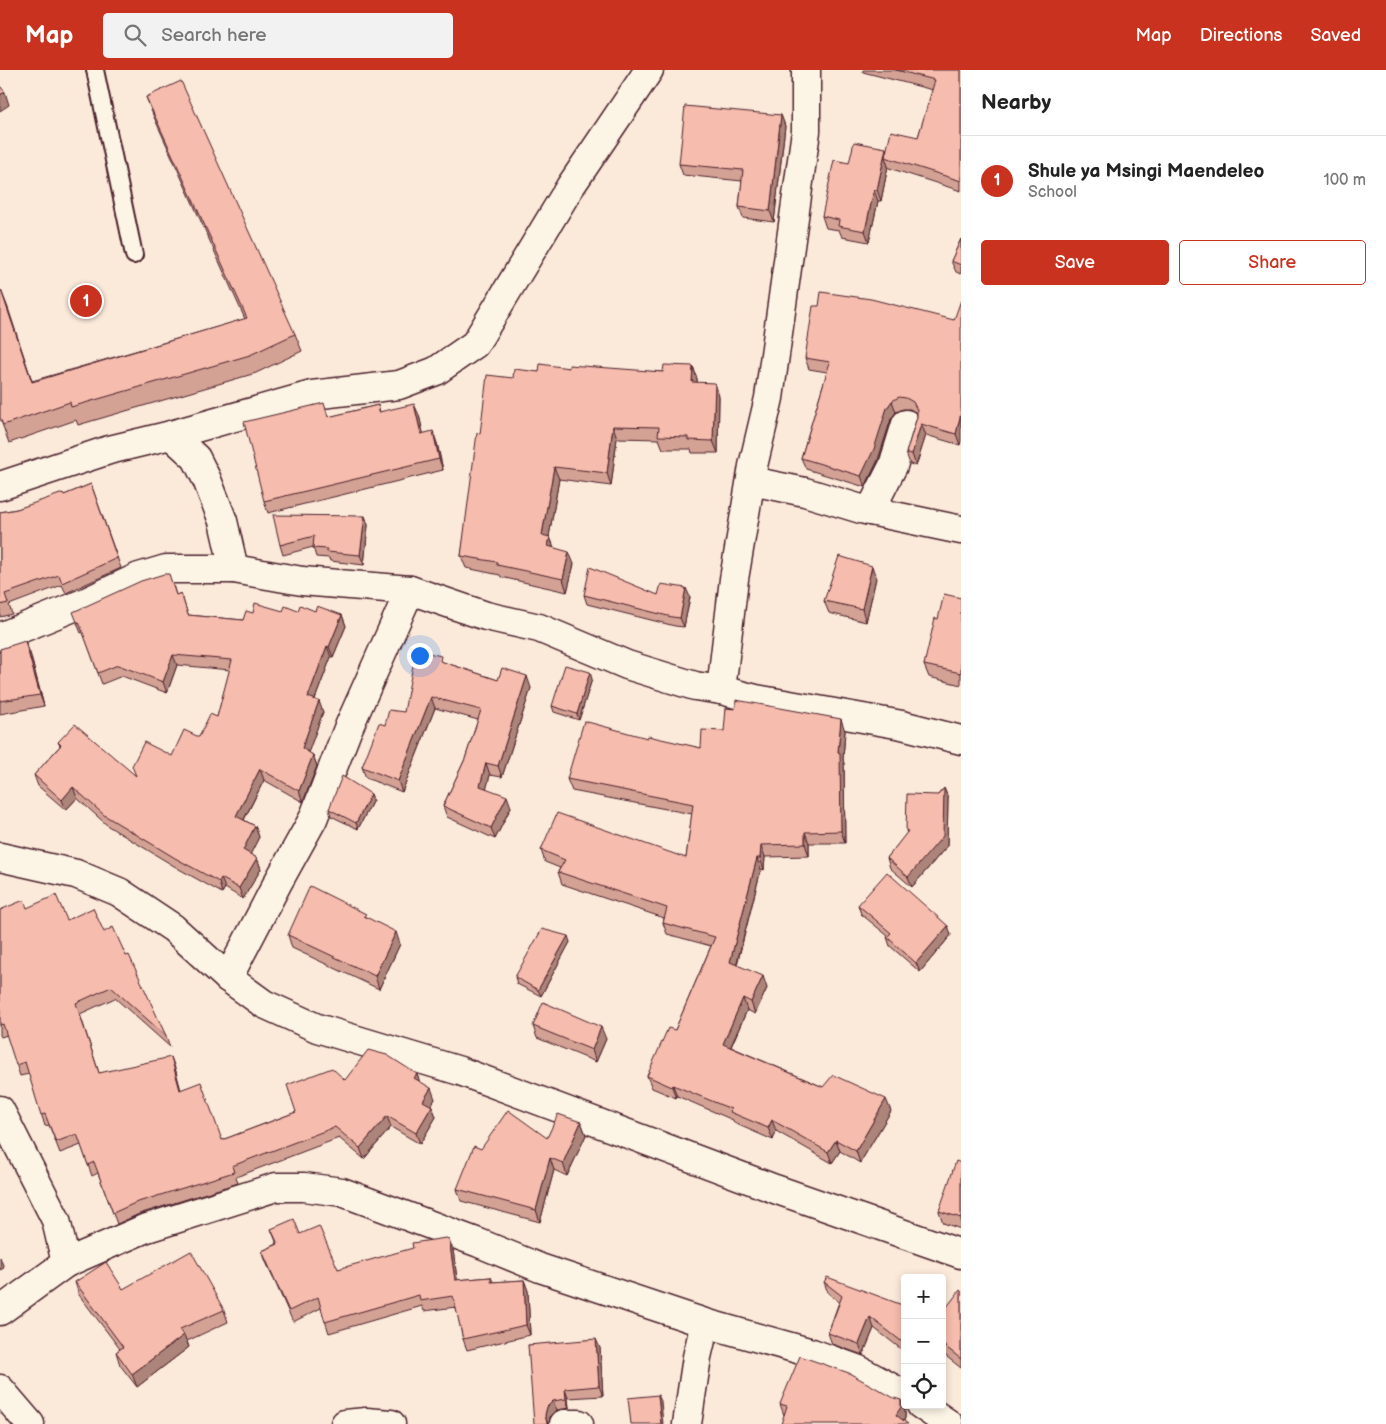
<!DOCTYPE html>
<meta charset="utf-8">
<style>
:root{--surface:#fff;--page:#f2f2f2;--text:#222;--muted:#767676;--line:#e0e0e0;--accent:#c8321e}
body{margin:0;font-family:"Balsamiq Sans",sans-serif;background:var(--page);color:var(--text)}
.controls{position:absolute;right:15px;bottom:15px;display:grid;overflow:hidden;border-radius:5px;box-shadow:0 2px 8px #0003}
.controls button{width:45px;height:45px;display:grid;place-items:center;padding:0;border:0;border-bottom:1px solid var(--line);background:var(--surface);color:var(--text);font:25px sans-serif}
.you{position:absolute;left:419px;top:585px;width:18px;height:18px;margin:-12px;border:4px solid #fff;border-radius:50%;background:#1a73e8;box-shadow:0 0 0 8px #1a73e833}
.badge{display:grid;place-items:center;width:32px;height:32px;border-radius:50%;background:var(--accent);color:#fff;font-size:16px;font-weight:700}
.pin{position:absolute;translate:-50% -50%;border:2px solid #fff;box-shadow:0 1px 5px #0006}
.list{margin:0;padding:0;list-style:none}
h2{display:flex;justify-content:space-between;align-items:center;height:65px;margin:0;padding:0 20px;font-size:21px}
h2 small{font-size:16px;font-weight:400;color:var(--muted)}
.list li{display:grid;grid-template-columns:32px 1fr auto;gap:15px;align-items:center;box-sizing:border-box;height:90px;padding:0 20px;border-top:1px solid var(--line)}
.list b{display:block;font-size:19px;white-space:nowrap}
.list p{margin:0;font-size:16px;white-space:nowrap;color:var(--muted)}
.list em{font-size:16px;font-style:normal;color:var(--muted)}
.actions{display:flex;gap:10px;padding:15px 20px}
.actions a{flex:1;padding:11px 0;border:1px solid var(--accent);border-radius:5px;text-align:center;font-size:18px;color:var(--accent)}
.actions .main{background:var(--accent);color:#fff}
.icon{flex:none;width:28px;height:28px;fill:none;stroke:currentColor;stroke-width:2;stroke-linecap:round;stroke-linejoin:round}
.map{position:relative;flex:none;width:961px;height:1354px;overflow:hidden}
header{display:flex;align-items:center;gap:30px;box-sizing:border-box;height:70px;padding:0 25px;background:var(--accent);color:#fff}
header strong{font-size:24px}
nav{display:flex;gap:28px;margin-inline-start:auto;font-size:18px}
.search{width:350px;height:45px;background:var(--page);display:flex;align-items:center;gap:12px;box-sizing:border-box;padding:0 18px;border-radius:5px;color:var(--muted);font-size:19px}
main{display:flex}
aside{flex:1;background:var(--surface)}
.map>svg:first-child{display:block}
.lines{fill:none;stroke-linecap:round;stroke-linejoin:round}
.lane-casing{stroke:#4a1f2b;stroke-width:20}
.street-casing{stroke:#4a1f2b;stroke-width:31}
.lane{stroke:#fcf5e5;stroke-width:16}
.street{stroke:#fcf5e5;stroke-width:28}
.wall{fill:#d4a295;stroke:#4a1f2b}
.shaded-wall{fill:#ac8479;stroke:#4a1f2b}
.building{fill:#f6bcad;stroke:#4a1f2b}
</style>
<header>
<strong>Map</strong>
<div class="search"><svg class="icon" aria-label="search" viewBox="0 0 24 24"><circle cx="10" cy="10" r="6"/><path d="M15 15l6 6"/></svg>Search here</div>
<nav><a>Map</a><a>Directions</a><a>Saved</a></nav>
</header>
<main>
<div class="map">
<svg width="961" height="1354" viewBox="0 0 961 1354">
<rect width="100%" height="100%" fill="#fbeada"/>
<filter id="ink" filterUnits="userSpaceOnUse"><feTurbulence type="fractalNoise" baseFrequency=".02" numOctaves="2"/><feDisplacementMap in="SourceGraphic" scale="10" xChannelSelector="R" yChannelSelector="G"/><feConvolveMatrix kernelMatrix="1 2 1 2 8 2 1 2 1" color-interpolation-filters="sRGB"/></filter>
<g filter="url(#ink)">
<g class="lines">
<defs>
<polyline id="lane" points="95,0 134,185"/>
<g id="street">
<polyline points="171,365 196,388 207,410 223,451 234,499"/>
<polyline points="751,411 805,422 861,439 961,460"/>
<polyline points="0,416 109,380 171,365 312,325 399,315 436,301 475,274 570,117 649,0"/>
<polyline points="870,441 893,396 906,354"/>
<polyline points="0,567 86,532 139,507 166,499 234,499 302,511 410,520 486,546 539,558 627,595 695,616 721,620 756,629 902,655 961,670"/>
<polyline points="721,620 734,509 753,396 769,328 806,61 806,0"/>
<polyline points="0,787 76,804 119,822 173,858 228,908 264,934 317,958 460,1001 775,1119 961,1184"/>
<polyline points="228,908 277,814 313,749 347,661 410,520"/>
<polyline points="0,1040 56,1150 66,1193"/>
<polyline points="0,1241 66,1193 144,1159 276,1117 304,1117 342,1122 479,1173 540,1198 705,1253 812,1283 859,1300 905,1325"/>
<polyline points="0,1319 30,1354"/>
<polyline points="921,1335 949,1354"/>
<polyline points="345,1354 366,1352 391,1354"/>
<polyline points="564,1354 579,1354"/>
<polyline points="687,1354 697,1287 705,1253"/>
</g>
</defs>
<use href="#lane" class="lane-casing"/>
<use href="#street" class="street-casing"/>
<use href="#lane" class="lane"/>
<use href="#street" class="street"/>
</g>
<g class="wall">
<polygon points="863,0 961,0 961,121 889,98 888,96 881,131 878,131 869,172 842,167 839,160 826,158 822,146 849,93 887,80 918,67 933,20 863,2"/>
<polygon points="146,27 295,264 302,281 256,303 78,355 76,350 9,373 0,348 1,220 32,311 245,249 153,45"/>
<polygon points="781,45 785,56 774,152 743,148 739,137 742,111 683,105 679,94"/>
<polygon points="961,169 961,204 956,202 951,191"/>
<polygon points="954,250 960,375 926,365 916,396 910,394 906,383 917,347 917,343 910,339 903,339 896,342 891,349 878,390 865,417 806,399 801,388 827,302 809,299 805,288"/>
<polygon points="693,296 697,309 697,313 719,326 718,383 692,383 691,379 663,379 659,369 617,368 611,416 559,409 549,466 550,467 554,477 574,494 567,522 501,507 500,505 466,498 461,486 480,364 513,308 539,302 569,298 663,302"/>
<polygon points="378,335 380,342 419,345 423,363 437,373 443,400 268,443 264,431 329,347"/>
<polygon points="91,414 121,498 66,523 62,515 9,535 12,544 0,547 0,442 17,439 64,425"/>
<polygon points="365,446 368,455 364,495 330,491 329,488 316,487 313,477 283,485 280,475"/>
<polygon points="876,508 866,552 829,543 824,531"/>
<polygon points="173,515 176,525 181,523 188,545 243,550 253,543 283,541 315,541 342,545 346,556 333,587 331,587 315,629 323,642 308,682 313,685 317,696 303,732 264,710 244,750 255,756 259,767 250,784 257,788 261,799 243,829 225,818 222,823 179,799 108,756 77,728 66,740 38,716 34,705 60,676 58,672 136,706 172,686 199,667 217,647 230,600 177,595 167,623 122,606 102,614 83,562 81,563 77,553"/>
<polygon points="584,525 658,525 690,527 684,557 675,556 587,534"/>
<polygon points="961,528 961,615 929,607 924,595 938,549"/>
<polygon points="0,579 30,583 44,636 0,644"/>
<polygon points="443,592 498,610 531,618 502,707 490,705 486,719 511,737 495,769 447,747 443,736 465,689 478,650 435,638 402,722 366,708 362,697 385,655 404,642"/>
<polygon points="592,609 579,650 554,642 552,636"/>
<polygon points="724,661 845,661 843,689 844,694 845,773 809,773 809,786 765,787 764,800 761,799 737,895 767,918 755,944 747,940 731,977 823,1017 891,1041 860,1093 840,1081 832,1093 776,1061 773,1070 734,1053 733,1050 677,1026 676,1028 652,1018 647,1006 675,960 711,876 667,864 663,853 664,848 562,814 558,802 560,798 545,792 541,780 686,788 692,744 572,721 567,709 647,668 701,678"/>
<polygon points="944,718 948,728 947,776 912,817 890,798 887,788 907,763 906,761"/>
<polygon points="371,724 373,730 358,759 331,746 329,739"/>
<polygon points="858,835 948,856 951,865 920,902 890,876 887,867 888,866 861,844"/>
<polygon points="27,838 104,862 126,886 166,966 170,977 115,928 80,944 99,1003 175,998 180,1020 222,1070 296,1042 345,1010 419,1011 435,1029 431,1035 432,1036 436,1047 420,1074 391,1057 364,1089 339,1068 236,1107 238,1113 139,1144 117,1154 98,1103 92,1106 81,1075 60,1083 49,1055 45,1056 29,1004 20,1006 7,965 1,967 0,965 0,840"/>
<polygon points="288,865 400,874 379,919 292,878"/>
<polygon points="570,872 541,926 517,914 515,907"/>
<polygon points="533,956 606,969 596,992 537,968"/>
<polygon points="581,1052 586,1065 567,1106 554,1100 540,1152 461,1131 457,1119 481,1079 547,1068"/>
<polygon points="961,1093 961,1159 943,1153 939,1141"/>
<polygon points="271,1159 300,1164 338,1199 453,1180 457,1210 491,1207 493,1212 524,1210 528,1221 530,1265 467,1280 463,1269 456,1237 424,1241 422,1236 329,1263 321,1238 293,1252 266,1192 262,1181 277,1174"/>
<polygon points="75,1212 123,1219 224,1240 228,1252 187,1271 189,1277 137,1317 120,1295 116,1282 120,1279 79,1225"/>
<polygon points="824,1212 905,1236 905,1282 874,1258 863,1285 832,1274 828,1263 839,1232 828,1223"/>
<polygon points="961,1221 961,1298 942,1283 942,1243"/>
<polygon points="528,1275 600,1278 603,1326 568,1328 569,1338 557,1340 550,1347"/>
<polygon points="780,1334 905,1341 905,1348 904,1351 784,1345"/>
</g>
<g class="shaded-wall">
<polygon points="5,22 9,35 0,41 0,25"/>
<polygon points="781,45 785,56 774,152 770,141"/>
<polygon points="886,78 890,88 885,87 888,96 881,131 877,120"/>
<polygon points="874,120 878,131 869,172 865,161"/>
<polygon points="1,220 8,238 38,329 32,312"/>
<polygon points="693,296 697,309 697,325 692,312"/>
<polygon points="715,313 719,326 718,383 713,371"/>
<polygon points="892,331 896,342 891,349 878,390 865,417 861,406 887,338"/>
<polygon points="414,334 419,345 426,375 421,364"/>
<polygon points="961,343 961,371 960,375 956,364"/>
<polygon points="921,354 926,365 916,396 912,384"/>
<polygon points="613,356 617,368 611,416 607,403"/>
<polygon points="433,361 437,373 443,400 439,389"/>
<polygon points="554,397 559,409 547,478 542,465"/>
<polygon points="365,446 368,455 364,495 360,485"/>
<polygon points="550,467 554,479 548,476"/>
<polygon points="569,482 574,494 567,522 563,509"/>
<polygon points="872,496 876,508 866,552 862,539"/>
<polygon points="686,518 690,527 684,557 680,548"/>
<polygon points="342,545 346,556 333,587 329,577"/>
<polygon points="25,571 30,583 44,636 40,625"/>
<polygon points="327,576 331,587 312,637 308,627"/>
<polygon points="173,585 177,595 167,623 163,612"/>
<polygon points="590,602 592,609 579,650 577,644"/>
<polygon points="527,606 531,618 502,707 498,696"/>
<polygon points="431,627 435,638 402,722 398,711"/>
<polygon points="319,631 323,642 306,689 302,678"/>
<polygon points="841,649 845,661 843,689 844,694 845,773 841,761 838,682"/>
<polygon points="313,685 317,696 303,732 299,721"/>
<polygon points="486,693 490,705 484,728 480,716"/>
<polygon points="260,699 264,710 240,757 236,746"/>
<polygon points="73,717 77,728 66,740 62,730"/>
<polygon points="944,718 948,728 947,776 912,817 908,807"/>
<polygon points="371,724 373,730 358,759 356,753"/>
<polygon points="507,726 511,737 495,769 491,758"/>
<polygon points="255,756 259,767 247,791 243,780"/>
<polygon points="805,762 809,773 809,786 805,774"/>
<polygon points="761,775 765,787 764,800 760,788"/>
<polygon points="257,788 261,799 243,829 239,818"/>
<polygon points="757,788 761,799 734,904 730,892"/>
<polygon points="221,808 225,818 222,823 219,812"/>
<polygon points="948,856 951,865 920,902 916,893"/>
<polygon points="396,862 400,874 379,919 375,906"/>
<polygon points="568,866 570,872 541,926 538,920"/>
<polygon points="763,906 767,918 755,944 751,932"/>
<polygon points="743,928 747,940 727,985 723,974"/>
<polygon points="601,957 606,969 596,992 592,980"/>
<polygon points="171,987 175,998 184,1031 180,1020"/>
<polygon points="417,1004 421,1015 414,1008"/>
<polygon points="673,1015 677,1026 676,1028 672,1017"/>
<polygon points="431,1018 435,1029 427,1042 423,1031"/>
<polygon points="886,1029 891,1041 860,1093 856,1081"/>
<polygon points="432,1036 436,1047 420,1074 416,1063"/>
<polygon points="387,1046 391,1057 364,1089 360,1078"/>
<polygon points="772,1050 776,1061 773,1070 768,1058"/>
<polygon points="581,1052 586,1065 567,1106 563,1093"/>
<polygon points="836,1070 840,1081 832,1093 828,1082"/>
<polygon points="550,1088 554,1100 540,1152 536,1140"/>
<polygon points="449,1169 453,1180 459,1221 455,1210"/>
<polygon points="0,1187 4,1198 0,1200"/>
<polygon points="524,1210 528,1221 530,1265 526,1255"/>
<polygon points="870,1247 874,1258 863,1285 859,1274"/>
<polygon points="184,1265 189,1277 137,1317 132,1304"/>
<polygon points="596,1269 600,1278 603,1326 599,1316"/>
<polygon points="565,1319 568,1328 569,1338 566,1329"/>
<polygon points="658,1325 661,1331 663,1354 661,1354"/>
<polygon points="901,1330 905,1341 905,1348 902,1354 896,1345"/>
<polygon points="553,1331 557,1340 550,1347 549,1354 548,1354 545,1345 547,1337"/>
</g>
<g class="building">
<polygon points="896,0 961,0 961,111 885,87 891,61 918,67 935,10"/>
<polygon points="181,11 295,264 250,285 71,337 70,332 3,355 0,348 0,221 1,220 32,312 247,248 146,27"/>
<polygon points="0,16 5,22 0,25"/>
<polygon points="685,36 781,45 770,141 739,137 743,100 679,94"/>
<polygon points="854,72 886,78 877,120 874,120 865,161 838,156 839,150 822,146 834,90 849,93"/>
<polygon points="961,169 961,195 951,191"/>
<polygon points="821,222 871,229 954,250 961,230 961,343 956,364 921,354 912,384 906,383 917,347 917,340 913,332 906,328 899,327 892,331 887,338 874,379 861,406 801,388 830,292 805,288 813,236 819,236"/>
<polygon points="540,294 569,298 569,295 663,302 664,295 693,296 692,312 715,313 713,371 688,370 688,367 658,366 659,357 613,356 607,403 554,397 542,465 550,467 548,476 569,482 563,509 497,495 497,492 461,486 477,363 480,364 487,305 513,308 514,299 539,302"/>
<polygon points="324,333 328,347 378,335 379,342 414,334 421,364 433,361 439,389 264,431 244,352"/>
<polygon points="91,414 117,488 62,513 59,505 5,524 8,533 0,535 0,442 17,439 63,423 64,425"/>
<polygon points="273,445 365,446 360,485 327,482 327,479 313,478 314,466 280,475"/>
<polygon points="839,486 872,496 862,539 824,531"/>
<polygon points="590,497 658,525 661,514 686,518 680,548 672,547 584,525"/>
<polygon points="164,504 169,504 176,525 181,523 188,545 243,550 246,541 253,543 255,533 283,541 285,536 298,541 300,535 315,541 317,536 342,545 329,577 327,576 308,627 319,631 302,678 313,685 299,721 260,699 236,746 255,756 243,780 257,788 239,818 221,808 219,812 175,788 104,745 73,717 62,730 34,705 61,675 58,672 75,654 136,706 132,696 144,672 172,686 184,660 199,667 210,644 217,647 232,590 173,585 163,612 118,595 98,603 79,552 77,552 73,542 141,511"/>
<polygon points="944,524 961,528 961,603 924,595 935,548 938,549"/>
<polygon points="25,571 40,625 0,631 0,579"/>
<polygon points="416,580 441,586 440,591 498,610 502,598 527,606 498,696 486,693 480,716 507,726 491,758 443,736 465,689 481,640 431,627 398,711 362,697 379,653 385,655 389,640 404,642"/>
<polygon points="565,595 590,602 577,644 552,636"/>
<polygon points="736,630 841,649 838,682 840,683 841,761 805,762 805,774 761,775 760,788 757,788 730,892 763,906 751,932 743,928 723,974 823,1017 833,1005 886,1029 856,1081 836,1070 828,1082 772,1050 768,1058 730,1042 731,1039 673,1015 672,1017 647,1006 668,958 675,960 715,867 663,853 667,838 558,802 565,790 541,780 557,743 686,788 693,734 567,709 584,651 647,668 648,666 701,678 702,660 724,661 726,638 735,639"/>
<polygon points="342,706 371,724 356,753 329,739"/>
<polygon points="944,718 943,766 908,807 887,788 908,761 906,761 907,724 938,725"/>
<polygon points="887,802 948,856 916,893 887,867 891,863 858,835"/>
<polygon points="310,816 366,844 364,846 396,862 375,906 288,865"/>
<polygon points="56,825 67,850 93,838 104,862 113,857 126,886 129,885 166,966 111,917 76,933 99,1003 171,987 180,1020 201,1012 222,1070 296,1042 287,1015 332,998 345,1010 368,980 387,985 417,1004 414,1008 431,1018 423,1031 432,1036 416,1063 387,1046 360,1078 335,1057 232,1096 234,1102 135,1133 113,1143 94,1092 88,1095 77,1064 56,1072 45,1044 41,1045 25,992 16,995 3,954 0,955 0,840 24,830 27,838"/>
<polygon points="542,859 568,866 538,920 515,907"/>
<polygon points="543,932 601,957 592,980 533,956"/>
<polygon points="508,1040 547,1068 558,1044 581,1052 563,1093 550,1088 536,1140 457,1119 474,1076 481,1079"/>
<polygon points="956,1091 961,1093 961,1148 939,1141"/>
<polygon points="294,1149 300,1164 319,1156 338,1199 413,1178 412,1173 446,1168 449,1169 455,1210 491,1207 491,1212 524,1210 526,1255 463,1269 453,1226 420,1231 419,1225 325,1252 318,1227 289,1241 262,1181 278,1174 271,1159"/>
<polygon points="191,1181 224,1240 180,1259 184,1265 132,1304 116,1282 123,1277 75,1212 106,1192 123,1219"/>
<polygon points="827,1207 905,1236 905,1274 870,1247 859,1274 828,1263 842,1226 824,1212"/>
<polygon points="960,1220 961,1221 961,1289 942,1274 942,1243"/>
<polygon points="596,1269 599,1316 565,1319 566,1329 553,1331 547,1337 545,1345 547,1353 549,1354 534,1354 528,1275"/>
<polygon points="800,1286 849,1303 894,1328 901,1330 901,1337 896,1345 908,1354 781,1354 787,1336 780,1334"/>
<polygon points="658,1325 661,1354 631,1354 628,1328"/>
</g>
</g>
</svg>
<div class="controls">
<button>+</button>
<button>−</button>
<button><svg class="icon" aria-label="locate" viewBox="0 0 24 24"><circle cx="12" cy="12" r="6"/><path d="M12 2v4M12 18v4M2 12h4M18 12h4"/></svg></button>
</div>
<div class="you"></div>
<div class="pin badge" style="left:86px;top:231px">1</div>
</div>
<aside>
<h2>Nearby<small></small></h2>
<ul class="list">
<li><span class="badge">1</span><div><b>Shule ya Msingi Maendeleo</b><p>School</p></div><em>100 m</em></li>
</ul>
<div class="actions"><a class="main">Save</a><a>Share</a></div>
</aside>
</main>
